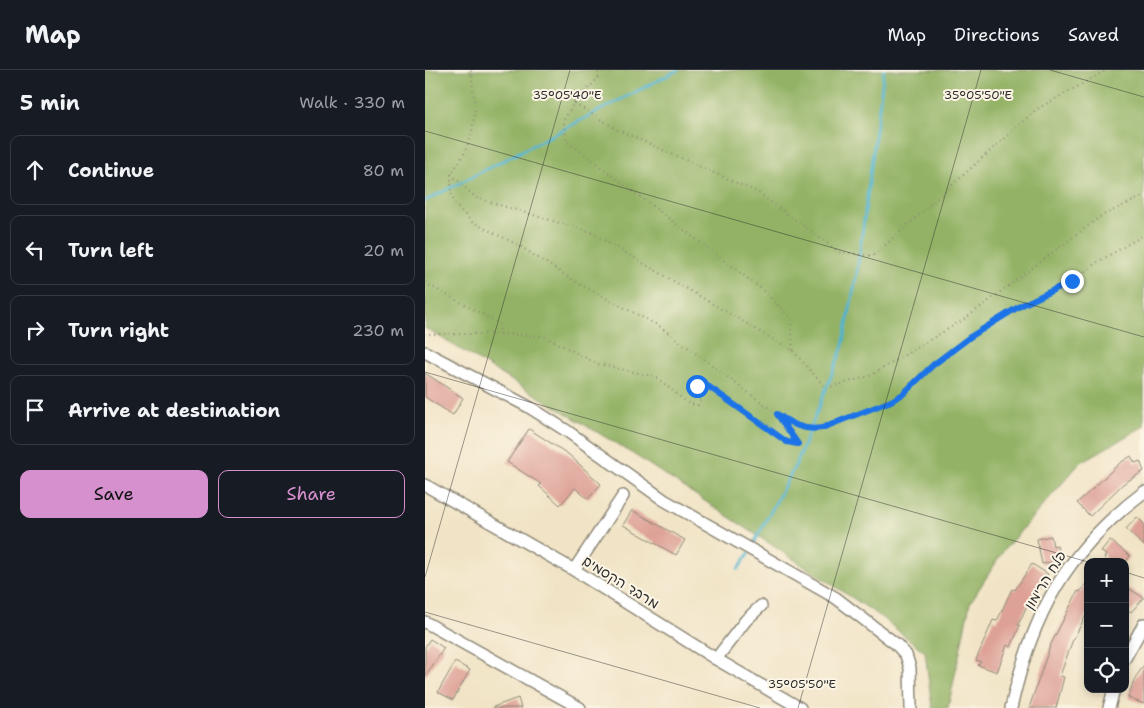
<!DOCTYPE html>
<meta charset="utf-8">
<style>
:root{--surface:#171b24;--page:#242831;--text:#f1f3f6;--muted:#9ea1a6;--line:#363941;--accent:#d690ce}
body{margin:0;font-family:"Shantell Sans","Playpen Sans Hebrew",sans-serif;background:var(--page);color:var(--text)}
.controls{position:absolute;right:15px;bottom:15px;display:grid;overflow:hidden;border-radius:10px;box-shadow:0 2px 8px #0003}
.controls button{width:45px;height:45px;display:grid;place-items:center;padding:0;border:0;border-bottom:1px solid var(--line);background:var(--surface);color:var(--text);font:25px sans-serif}
.stop{position:absolute;width:15px;height:15px;margin:-11px;border:4px solid #1a73e8;border-radius:50%;background:#fff}
.stop.end{background:#1a73e8;border-color:#fff;box-shadow:0 1px 5px #0008}
.list{margin:0;padding:0;list-style:none}
h2{display:flex;justify-content:space-between;align-items:center;height:65px;margin:0;padding:0 20px;font-size:21px}
h2 small{font-size:16px;font-weight:400;color:var(--muted)}
.list li{display:grid;grid-template-columns:32px 1fr auto;gap:15px;align-items:center;box-sizing:border-box;height:70px;margin:0 10px 10px;padding:0 10px;border:1px solid var(--line);border-radius:10px}
.list b{display:block;font-size:19px;white-space:nowrap}
.list em{font-size:16px;font-style:normal;color:var(--muted)}
.actions{display:flex;gap:10px;padding:15px 20px}
.actions a{flex:1;padding:11px 0;border:1px solid var(--accent);border-radius:10px;text-align:center;font-size:18px;color:var(--accent)}
.actions .main{background:var(--accent);color:#111}
.icon{flex:none;width:28px;height:28px;fill:none;stroke:currentColor;stroke-width:2;stroke-linecap:round;stroke-linejoin:round}
.map{position:relative;flex:none;width:719px;height:638px;overflow:hidden}
header{display:flex;align-items:center;gap:30px;box-sizing:border-box;height:70px;padding:0 25px;background:var(--surface);border-bottom:1px solid var(--line)}
header strong{font-size:24px}
nav{display:flex;gap:28px;margin-inline-start:auto;font-size:18px}
main{display:flex}
aside{flex:1;background:var(--surface)}
.map>svg:first-child{display:block}
.forest{fill:#93b265;stroke:#5f6e48}
.lines{fill:none;stroke-linecap:round;stroke-linejoin:round}
.stream{stroke:#4fb4ce;stroke-width:3}
.building{fill:#dea197}
.street-casing{stroke:#8e8878;stroke-width:14}
.path{stroke:#8e8878;stroke-width:2;stroke-dasharray:1 4;stroke-linecap:butt}
.street{stroke:#fff;stroke-width:11}
.route{stroke:#1a73e8;stroke-width:6}
.ticks{fill:none;stroke:#2b2b2b;stroke-width:1;stroke-opacity:0.45}
.labels{text-anchor:middle;stroke-width:4;stroke-linejoin:round;paint-order:stroke}
.street-label{font-size:14px;fill:#2b2b2b;stroke:#fcf5e5}
.ticks-label{font-size:12px;text-anchor:middle;fill:#2b2b2b;stroke:#fcf5e5;stroke-width:4;stroke-linejoin:round;paint-order:stroke}
</style>
<header>
<strong>Map</strong>
<nav><a>Map</a><a>Directions</a><a>Saved</a></nav>
</header>
<main>
<aside>
<h2>5 min<small>Walk · 330 m</small></h2>
<ul class="list">
<li><svg class="icon" aria-label="ahead" viewBox="0 0 24 24"><path d="M12 20V5M6 11l6-6 6 6"/></svg><div><b>Continue</b></div><em>80 m</em></li>
<li><svg class="icon" aria-label="left" viewBox="0 0 24 24"><path d="M17 20v-9H6M10 6l-5 5 5 5"/></svg><div><b>Turn left</b></div><em>20 m</em></li>
<li><svg class="icon" aria-label="right" viewBox="0 0 24 24"><path d="M7 20v-9h11M14 6l5 5-5 5"/></svg><div><b>Turn right</b></div><em>230 m</em></li>
<li><svg class="icon" aria-label="arrive" viewBox="0 0 24 24"><path d="M6 21V4h12l-3 4 3 4H6"/></svg><div><b>Arrive at destination</b></div></li>
</ul>
<div class="actions"><a class="main">Save</a><a>Share</a></div>
</aside>
<div class="map">
<svg width="719" height="638" viewBox="0 0 719 638">
<rect width="100%" height="100%" fill="#fcf5e5"/>
<filter id="ink" filterUnits="userSpaceOnUse"><feTurbulence type="fractalNoise" baseFrequency=".02" numOctaves="2"/><feDisplacementMap in="SourceGraphic" scale="10" xChannelSelector="R" yChannelSelector="G"/><feConvolveMatrix kernelMatrix="1 2 1 2 8 2 1 2 1" color-interpolation-filters="sRGB"/></filter>
<filter id="wash" filterUnits="userSpaceOnUse"><feTurbulence type="fractalNoise" baseFrequency=".0096" numOctaves="4" result="noise"/><feDisplacementMap in="SourceGraphic" scale="20" xChannelSelector="R" yChannelSelector="G"/><feGaussianBlur stdDeviation="1.12" result="paint"/><feColorMatrix in="noise" values="0 0 0 0 0 0 0 0 0 0 0 0 0 0 0 0 0 1.4 0 .05"/><feComposite in="paint" operator="in"/></filter>
<g filter="url(#wash)">
<rect width="100%" height="100%" fill="#f1e4c6"/>
<polygon class="forest" points="0,0 719,0 719,356 655,393 579,480 545,533 523,638 507,638 500,582 452,544 205,382 0,258"/>
<g class="lines">
<g class="stream">
<polyline points="0,131 253,0"/>
<polyline points="327,477 372,392 418,276 432,202 459,0"/>
<polyline points="313,499 324,483"/>
</g>
</g>
<g id="blocks">
<g class="building">
<polygon points="0,303 38,328 28,345 0,327"/>
<polygon points="104,359 143,384 176,414 163,429 150,418 135,435 114,416 116,414 82,392"/>
<polygon points="706,386 710,393 715,391 719,401 698,414 665,446 652,433 695,393"/>
<polygon points="207,440 260,470 251,485 198,455"/>
<polygon points="712,447 719,454 719,476 701,459"/>
<polygon points="626,466 628,476 632,475 635,490 617,494 612,469"/>
<polygon points="685,470 705,486 701,492 683,492 679,488 681,485 676,481"/>
<polygon points="607,494 623,504 614,518 611,516 593,555 595,555 586,577 582,575 572,602 553,595 556,592 551,590 568,550 572,551 587,519 590,520"/>
<polygon points="663,511 663,546 661,545 647,572 635,606 639,607 631,638 604,638 625,576 653,521 655,522"/>
<polygon points="700,516 719,528 706,542 700,539"/>
<polygon points="5,569 19,578 0,607 0,577"/>
<polygon points="30,592 45,600 28,630 13,622"/>
<polygon points="719,595 719,634 703,628 710,608"/>
<polygon points="93,628 96,638 68,638 68,637"/>
</g>
</g>
</g>
<g filter="url(#ink)">
<use href="#blocks" fill-opacity="0" stroke="#8e8878" stroke-width="1"/>
<g class="lines">
<defs>
<g id="street">
<polyline points="0,282 104,337 142,361 239,430 411,528 471,574 481,585 485,598 486,638"/>
<polyline points="0,415 149,500 291,589 375,638"/>
<polyline points="149,500 198,426"/>
<polyline points="0,552 155,638"/>
<polyline points="700,588 719,554"/>
<polyline points="291,589 321,550 336,536"/>
<path d="M586,638C607,544 641,481 719,422"/>
<polyline points="684,638 689,619"/>
</g>
</defs>
<use href="#street" class="street-casing"/>
<g class="path">
<polyline points="46,0 50,37 47,63 39,84 26,104 26,123 30,135 47,152 93,175 154,214 234,256 352,344 375,358 397,359 466,331 478,324 508,295 545,267 595,236 647,211 671,193 719,165"/>
<polyline points="149,33 173,8 173,0"/>
<polyline points="26,104 51,128 165,162 368,281 366,248 334,217 142,71 138,51 149,33 193,60 332,122 414,182 448,186 612,39 682,0"/>
<polyline points="0,213 74,253 75,264 0,264"/>
<polyline points="75,264 118,266 173,294 231,307 264,334 273,335 276,329 270,321 272,316 280,314 362,372 373,374 354,347"/>
<polyline points="368,281 401,318 445,306 541,248 676,146 719,126"/>
</g>
<use href="#street" class="street"/>
</g>
</g>
<g class="lines" filter="url(#ink)">
<path class="route" d="M272,316L280,314L362,372L373,374L352,344C367,354 378,361 397,358L466,331L478,324L508,295L545,267L595,236L647,211"/>
</g>
<path class="ticks" d="M625,0L719,27M0,61L719,267M0,302L663,492M700,502L719,508M0,507L145,0M0,542L335,638M373,638L556,0"/>
<g class="labels">
<g class="street-label">
<text transform="translate(620 510) rotate(-58)" y="5">פלח הרימון</text>
<text transform="translate(196 512) rotate(32)" y="5">מרבד הקסמים</text>
</g>
</g>
<g class="ticks-label">
<text x="142" y="29">35°05'40"E</text>
<text x="553" y="29">35°05'50"E</text>
<text x="377" y="618">35°05'50"E</text>
</g>
</svg>
<div class="controls">
<button>+</button>
<button>−</button>
<button><svg class="icon" aria-label="locate" viewBox="0 0 24 24"><circle cx="12" cy="12" r="6"/><path d="M12 2v4M12 18v4M2 12h4M18 12h4"/></svg></button>
</div>
<div class="stop" style="left:272px;top:316px"></div>
<div class="stop end" style="left:647px;top:211px"></div>
</div>
</main>
